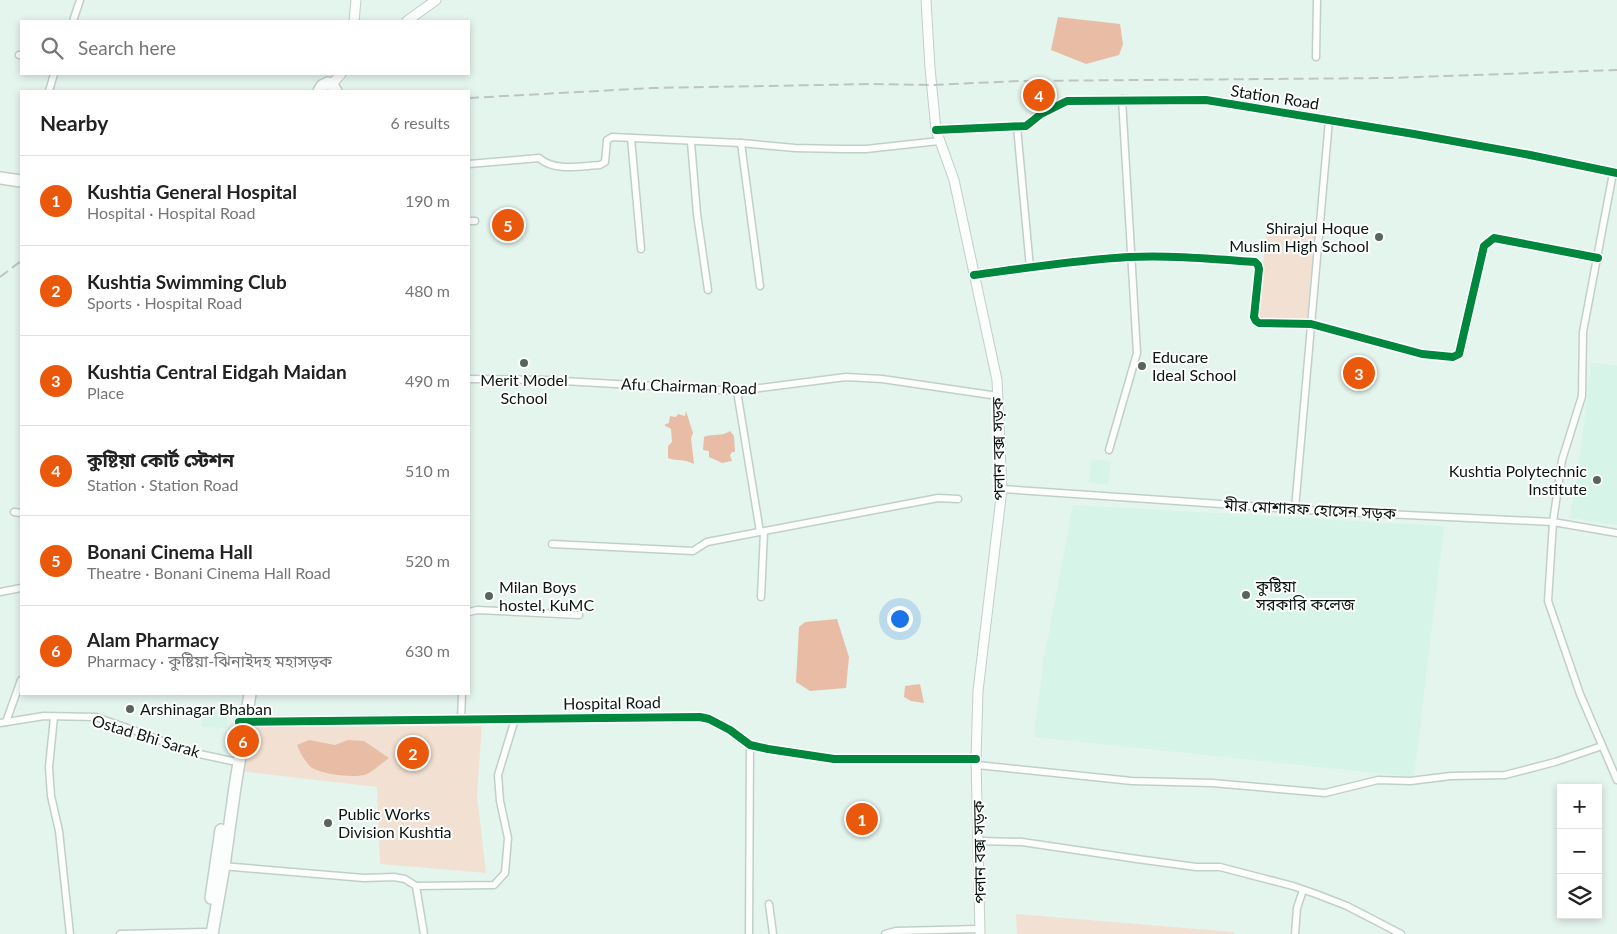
<!DOCTYPE html>
<meta charset="utf-8">
<style>
:root{--surface:#fff;--page:#f2f2f2;--text:#222;--muted:#767676;--line:#e0e0e0;--accent:#ea580c}
body{margin:0;font-family:Lato,"Noto Sans Bengali",sans-serif;background:var(--page);color:var(--text)}
.controls{position:absolute;right:15px;bottom:15px;display:grid;overflow:hidden;border-radius:0px;box-shadow:0 2px 8px #0003}
.controls button{width:45px;height:45px;display:grid;place-items:center;padding:0;border:0;border-bottom:1px solid var(--line);background:var(--surface);color:var(--text);font:25px sans-serif}
.you{position:absolute;left:899px;top:618px;width:18px;height:18px;margin:-12px;border:4px solid #fff;border-radius:50%;background:#1a73e8;box-shadow:0 0 0 8px #1a73e833}
.badge{display:grid;place-items:center;width:32px;height:32px;border-radius:50%;background:var(--accent);color:#fff;font-size:16px;font-weight:700}
.pin{position:absolute;translate:-50% -50%;border:2px solid #fff;box-shadow:0 1px 5px #0006}
.list{margin:0;padding:0;list-style:none}
h2{display:flex;justify-content:space-between;align-items:center;height:65px;margin:0;padding:0 20px;font-size:21px}
h2 small{font-size:16px;font-weight:400;color:var(--muted)}
.list li{display:grid;grid-template-columns:32px 1fr auto;gap:15px;align-items:center;box-sizing:border-box;height:90px;padding:0 20px;border-top:1px solid var(--line)}
.list b{display:block;font-size:19px;white-space:nowrap}
.list p{margin:0;font-size:16px;white-space:nowrap;color:var(--muted)}
.list em{font-size:16px;font-style:normal;color:var(--muted)}
.icon{flex:none;width:28px;height:28px;fill:none;stroke:currentColor;stroke-width:2;stroke-linecap:round;stroke-linejoin:round}
.map{position:relative;flex:none;width:1617px;height:934px;overflow:hidden}
.search{position:absolute;background:var(--surface);box-shadow:0 2px 8px #0003;left:20px;top:20px;width:450px;height:55px;display:flex;align-items:center;gap:12px;box-sizing:border-box;padding:0 18px;border-radius:0px;color:var(--muted);font-size:19px}
.panel{position:absolute;background:var(--surface);box-shadow:0 2px 8px #0003;left:20px;top:90px;width:450px;height:605px;border-radius:0px}
.map>svg:first-child{display:block}
.built{fill:#d6f4e7}
.green{fill:#f2e1d3}
.water{fill:#e9bca5}
.lines{fill:none;stroke-linecap:round;stroke-linejoin:round}
.street-casing{stroke:#c2cfc9;stroke-width:9}
.secondary-casing{stroke:#c2cfc9;stroke-width:11}
.highway-casing{stroke:#c2cfc9;stroke-width:14}
.street{stroke:#fbfefc;stroke-width:6}
.secondary{stroke:#fbfefc;stroke-width:9}
.highway{stroke:#fbfefc;stroke-width:11}
.rail{stroke:#bfc4c2;stroke-width:2;stroke-dasharray:10 5;stroke-linecap:butt}
.cycleway-casing{stroke:#fff;stroke-width:11}
.cycleway{stroke:#00873e;stroke-width:8}
.poi-dot{fill:#57655f;stroke:#fff;stroke-width:2}
.labels{text-anchor:middle;stroke-width:4;stroke-linejoin:round;paint-order:stroke}
.street-label{font-size:16px;fill:#0b1712;stroke:#fff}
.poi-label{font-size:16px;fill:#0b1712;stroke:#fff;text-anchor:start}
</style>
<div class="map">
<svg width="1617" height="934" viewBox="0 0 1617 934">
<rect width="100%" height="100%" fill="#e4f5ee"/>
<g class="built">
<polygon points="1591,362 1617,366 1617,525 1570,518 1582,442"/>
<polygon points="1092,459 1111,462 1108,485 1088,482"/>
<polygon points="1073,505 1444,526 1414,777 1034,737 1043,664"/>
<polygon points="203,708 228,709 227,728 202,727"/>
</g>
<g class="green">
<polygon points="1267,223 1316,225 1307,323 1258,319"/>
<polygon points="482,726 477,795 486,873 380,864 377,787 240,771 248,727"/>
<polygon points="1016,914 1234,932 1234,934 1017,934"/>
</g>
<g class="water">
<polygon points="1058,17 1120,24 1123,44 1119,55 1086,64 1051,50"/>
<path d="M686,411L693,433L691,438L694,464C682,458 679,462 668,458V446L672,442L671,429L664,425L669,423L670,416L676,417L678,414L685,416Z"/>
<path d="M730,431L734,436L735,452H732L730,455L732,461L722,463L709,457V451L703,450L704,437C712,433 722,437 730,431Z"/>
<polygon points="837,619 849,657 846,688 810,691 796,682 799,627 805,622"/>
<polygon points="920,684 924,703 911,701 904,697 905,686"/>
<polygon points="408,739 418,739 417,768 407,767"/>
<path d="M309,740L335,745L348,740L364,741L389,758C383,762 372,772 367,774C356,779 322,774 312,768C305,762 300,753 297,745Z"/>
</g>
<g class="lines">
<defs>
<g id="street">
<polyline points="73,21 80,0"/>
<polyline points="19,55 21,55"/>
<polyline points="1316,57 1317,0"/>
<polyline points="49,91 54,74"/>
<polyline points="1017,127 1030,268"/>
<polyline points="936,130 1026,126 1041,114 1067,101 1206,100 1414,134 1530,155 1617,173"/>
<polyline points="631,138 641,249"/>
<polyline points="691,142 697,214 708,290"/>
<polyline points="741,143 760,286"/>
<path d="M469,164L539,158C555,172 580,166 600,165L605,162L607,140L612,137L741,143L795,148L842,149H866L939,141"/>
<polyline points="1613,173 1583,332 1582,396 1562,460 1553,522 1548,601 1580,694 1617,780"/>
<polyline points="469,221 475,221"/>
<path d="M974,275C1026,268 1077,260 1129,257C1171,255 1213,259 1255,262L1258,265L1259,269L1254,317L1256,321L1259,323L1311,324L1422,354L1453,357L1459,354L1484,246L1494,238L1598,258"/>
<polyline points="469,379 546,380 737,391 846,377 882,379 998,396"/>
<polyline points="737,391 760,532"/>
<polyline points="1109,450 1137,353 1122,99"/>
<polyline points="1002,489 1323,511 1553,522 1617,533"/>
<polyline points="1295,509 1329,120"/>
<polyline points="14,512 21,513"/>
<polyline points="552,544 693,551 707,542 938,498 958,499"/>
<polyline points="0,592 21,588"/>
<polyline points="761,597 764,532"/>
<polyline points="469,612 477,610 579,615"/>
<polyline points="54,717 49,767 51,796 59,831 70,934"/>
<polyline points="461,720 462,694"/>
<polyline points="6,722 21,680"/>
<polyline points="239,722 700,717 709,719 730,730 750,745 768,749 834,759 976,759"/>
<polyline points="0,723 44,716 96,717 147,735 190,752 232,761"/>
<polyline points="977,765 1132,781 1212,783 1325,793 1378,780 1410,781 1451,776 1505,775 1555,762 1602,746"/>
<polyline points="979,841 1022,842 1137,859 1196,867 1220,867 1293,886 1316,894 1347,906 1401,934"/>
<polyline points="222,866 364,878 394,877 405,879 416,886 494,885 505,873 508,838 500,801 498,775 515,719"/>
<polyline points="416,886 424,934"/>
<polyline points="769,904 773,934"/>
<polyline points="120,934 205,932"/>
<polyline points="749,934 750,745"/>
<polyline points="885,934 896,931 980,929"/>
<polyline points="1295,934 1297,908 1303,890"/>
</g>
<g id="secondary">
<polyline points="926,0 930,68 936,130 954,180 997,380 1002,489 978,691 976,759 980,934"/>
<polyline points="354,21 356,0"/>
<polyline points="407,21 436,0"/>
<polyline points="332,84 341,74"/>
</g>
<g id="highway">
<polyline points="319,91 322,86 328,83 333,86 336,91"/>
<polyline points="0,178 21,181"/>
<polyline points="211,898 221,830"/>
<polyline points="212,934 224,866 235,787 250,694"/>
</g>
</defs>
<use href="#street" class="street-casing"/>
<use href="#secondary" class="secondary-casing"/>
<use href="#highway" class="highway-casing"/>
<use href="#street" class="street"/>
<use href="#secondary" class="secondary"/>
<use href="#highway" class="highway"/>
<g class="rail">
<polyline points="469,98 652,88 874,84 932,85 1019,81 1389,78 1617,70"/>
<polyline points="0,277 21,261"/>
</g>
<defs>
<g id="cycleway">
<polyline points="936,130 1026,126 1041,114 1067,101 1206,100 1414,134 1530,155 1617,173"/>
<path d="M974,275C1026,268 1077,260 1129,257C1171,255 1213,259 1255,262L1258,265L1259,269L1254,317L1256,321L1259,323L1311,324L1422,354L1453,357L1459,354L1484,246L1494,238L1598,258"/>
<polyline points="239,722 700,717 709,719 730,730 750,745 768,749 834,759 976,759"/>
</g>
</defs>
<use href="#cycleway" class="cycleway-casing"/>
<use href="#cycleway" class="cycleway"/>
</g>
<g class="poi-dot">
<circle cx="1379" cy="237" r="5"/>
<circle cx="524" cy="363" r="5"/>
<circle cx="1142" cy="366" r="5"/>
<circle cx="1597" cy="480" r="5"/>
<circle cx="1246" cy="595" r="5"/>
<circle cx="489" cy="596" r="5"/>
<circle cx="130" cy="709" r="5"/>
<circle cx="328" cy="823" r="5"/>
</g>
<g class="labels">
<g class="street-label">
<text transform="translate(1275 97) rotate(9)" y="6">Station Road</text>
<text transform="translate(689 386) rotate(2)" y="6">Afu Chairman Road</text>
<text transform="translate(998 449) rotate(-91)" y="6">পলান বক্স সড়ক</text>
<text transform="translate(1310 509) rotate(3)" y="6">মীর মোশারফ হোসেন সড়ক</text>
<text transform="translate(612 703) rotate(-1)" y="6">Hospital Road</text>
<text transform="translate(146 736) rotate(17)" y="6">Ostad Bhi Sarak</text>
<text transform="translate(979 852) rotate(-91)" y="6">পলান বক্স সড়ক</text>
</g>
<g class="poi-label">
<text x="1369" y="234" text-anchor="end">Shirajul Hoque<tspan x="1369" dy="18">Muslim High School</tspan></text>
<text x="1152" y="363">Educare<tspan x="1152" dy="18">Ideal School</tspan></text>
<text x="524" y="386" text-anchor="middle">Merit Model<tspan x="524" dy="18">School</tspan></text>
<text x="1587" y="477" text-anchor="end">Kushtia Polytechnic<tspan x="1587" dy="18">Institute</tspan></text>
<text x="1256" y="592">কুষ্টিয়া<tspan x="1256" dy="18">সরকারি কলেজ</tspan></text>
<text x="499" y="593">Milan Boys<tspan x="499" dy="18">hostel, KuMC</tspan></text>
<text x="140" y="715">Arshinagar Bhaban</text>
<text x="338" y="820">Public Works<tspan x="338" dy="18">Division Kushtia</tspan></text>
</g>
</g>
</svg>
<div class="controls">
<button>+</button>
<button>−</button>
<button><svg class="icon" aria-label="layers" viewBox="0 0 24 24"><path d="M12 4l9 5-9 5-9-5zM3 14l9 5 9-5"/></svg></button>
</div>
<div class="you"></div>
<div class="pin badge" style="left:862px;top:819px">1</div>
<div class="pin badge" style="left:413px;top:753px">2</div>
<div class="pin badge" style="left:1359px;top:373px">3</div>
<div class="pin badge" style="left:1039px;top:95px">4</div>
<div class="pin badge" style="left:508px;top:225px">5</div>
<div class="pin badge" style="left:243px;top:741px">6</div>
<div class="search"><svg class="icon" aria-label="search" viewBox="0 0 24 24"><circle cx="10" cy="10" r="6"/><path d="M15 15l6 6"/></svg>Search here</div>
<section class="panel">
<h2>Nearby<small>6 results</small></h2>
<ul class="list">
<li><span class="badge">1</span><div><b>Kushtia General Hospital</b><p>Hospital · Hospital Road</p></div><em>190 m</em></li>
<li><span class="badge">2</span><div><b>Kushtia Swimming Club</b><p>Sports · Hospital Road</p></div><em>480 m</em></li>
<li><span class="badge">3</span><div><b>Kushtia Central Eidgah Maidan</b><p>Place</p></div><em>490 m</em></li>
<li><span class="badge">4</span><div><b>কুষ্টিয়া কোর্ট স্টেশন</b><p>Station · Station Road</p></div><em>510 m</em></li>
<li><span class="badge">5</span><div><b>Bonani Cinema Hall</b><p>Theatre · Bonani Cinema Hall Road</p></div><em>520 m</em></li>
<li><span class="badge">6</span><div><b>Alam Pharmacy</b><p>Pharmacy · কুষ্টিয়া-ঝিনাইদহ মহাসড়ক</p></div><em>630 m</em></li>
</ul>
</section>
</div>
